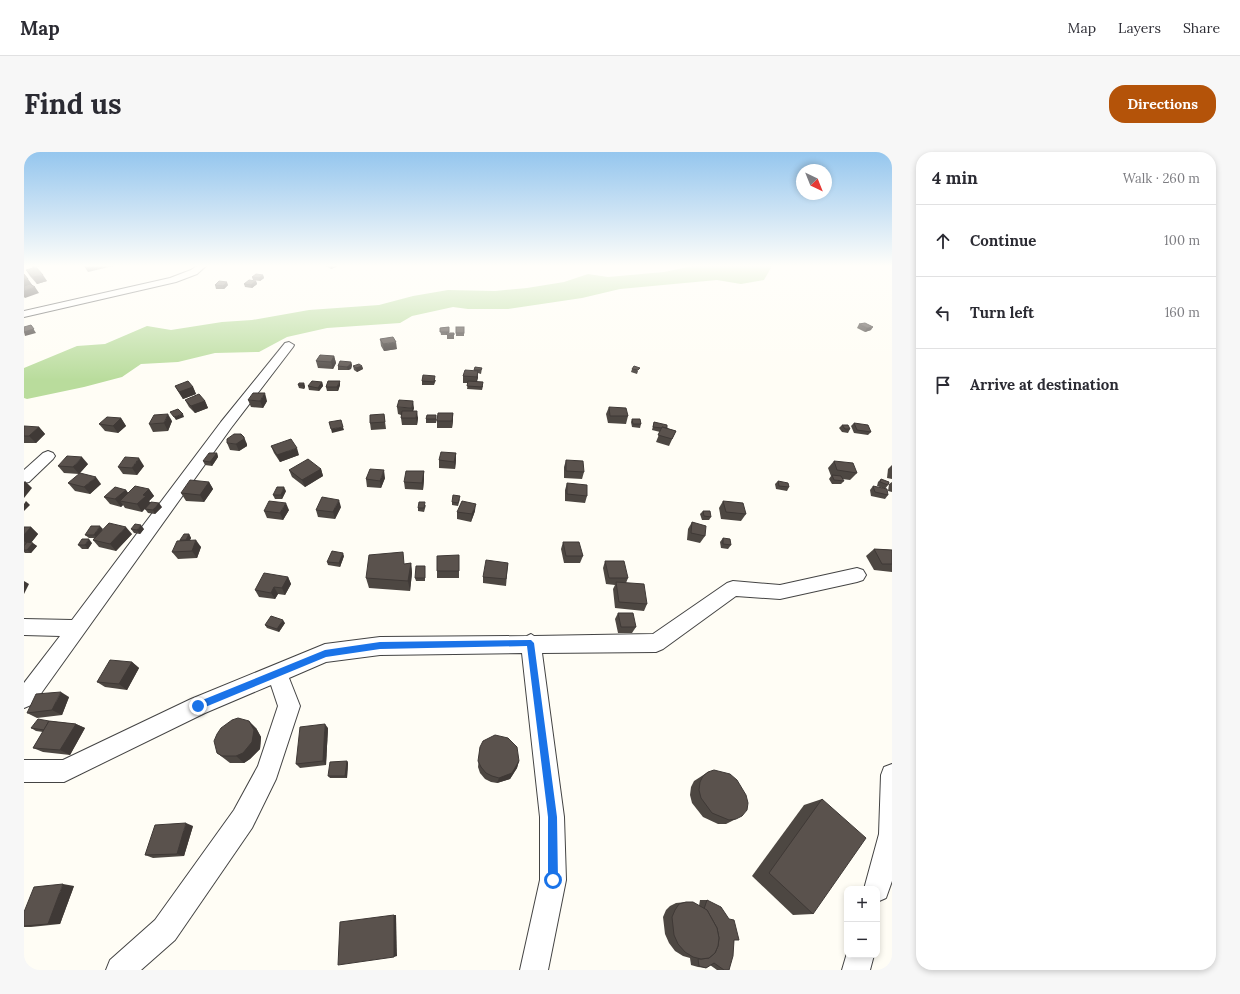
<!DOCTYPE html>
<meta charset="utf-8">
<style>
:root{--surface:#fff;--page:#f7f7f7;--text:#2b2b33;--muted:#7c7c81;--line:#e1e1e2;--accent:#b45309}
body{margin:0;font-family:Lora,serif;background:var(--page);color:var(--text)}
.controls{position:absolute;right:12px;bottom:12px;display:grid;overflow:hidden;border-radius:8px;box-shadow:0 2px 6px #0003}
.controls button{width:36px;height:36px;display:grid;place-items:center;padding:0;border:0;border-bottom:1px solid var(--line);background:var(--surface);color:var(--text);font:20px sans-serif}
.compass{position:absolute;left:772px;top:12px;width:36px;height:36px;border-radius:50%;background:var(--surface);box-shadow:0 2px 6px #0003;rotate:137deg}
.stop{position:absolute;width:12px;height:12px;margin:-9px;border:3px solid #1a73e8;border-radius:50%;background:#fff}
.stop.end{background:#1a73e8;border-color:#fff;box-shadow:0 1px 4px #0008}
.list{margin:0;padding:0;list-style:none}
h2{display:flex;justify-content:space-between;align-items:center;height:52px;margin:0;padding:0 16px;font-size:17px}
h2 small{font-size:13px;font-weight:400;color:var(--muted)}
.list li{display:grid;grid-template-columns:26px 1fr auto;gap:12px;align-items:center;box-sizing:border-box;height:72px;padding:0 16px;border-top:1px solid var(--line)}
.list b{display:block;font-size:15px;white-space:nowrap}
.list em{font-size:13px;font-style:normal;color:var(--muted)}
.icon{flex:none;width:22px;height:22px;fill:none;stroke:currentColor;stroke-width:2;stroke-linecap:round;stroke-linejoin:round}
.map{position:relative;flex:none;width:868px;height:818px;overflow:hidden;border-radius:16px}
header{display:flex;align-items:center;gap:24px;box-sizing:border-box;height:56px;padding:0 20px;background:var(--surface);border-bottom:1px solid var(--line)}
header strong{font-size:19px}
nav{display:flex;gap:22px;margin-inline-start:auto;font-size:14px}
.intro{display:flex;align-items:center;justify-content:space-between;box-sizing:border-box;height:96px;padding:0 24px}
h1{margin:0;font-size:28px}
.button{padding:10px 18px;border-radius:16px;background:var(--accent);color:#fff;font-size:14px;font-weight:700}
main{display:flex;gap:24px;padding:0 24px}
aside{flex:1;background:var(--surface);border-radius:16px;box-shadow:0 2px 6px #0003}
.map>svg:first-child{display:block}
.forest{fill:#b9dc9c}
.lines{fill:none;stroke-linecap:round;stroke-linejoin:round}
.minor-casing{stroke:#444;stroke-width:2}
.minor{fill:#fff;fill-rule:evenodd}
.wall{fill:#4d4742}
.shaded-wall{fill:#3f3936}
.building{fill:#5a524d;stroke:#3f3936}
.route{fill:#1a73e8}
</style>
<header>
<strong>Map</strong>
<nav><a>Map</a><a>Layers</a><a>Share</a></nav>
</header>
<div class="intro"><h1>Find us</h1><a class="button">Directions</a></div>
<main>
<div class="map">
<svg width="868" height="818" viewBox="0 0 868 818">
<rect width="100%" height="100%" fill="#fffdf5"/>
<polygon class="forest" points="669,114 748,114 740,128 717,132 693,128 596,137 558,146 484,157 444,157 429,155 388,164 376,171 303,176 263,185 235,200 191,201 154,210 117,212 98,225 60,235 3,247 0,246 0,216 53,194 81,192 123,174 147,178 198,170 228,168 285,158 355,153 389,144 424,138 471,139 503,136 540,130 564,122 584,125 640,120"/>
<g class="lines">
<defs>
<g id="minor">
<polygon points="173,114 182,114 173,122 152,130 0,165 0,159 146,126 167,118"/>
<polygon points="265,190 270,193 269,195 207,276 13,547 7,553 0,556 0,531 36,484 0,483 0,467 48,468 197,270 261,191"/>
<polygon points="24,299 29,301 31,304 29,307 5,330 0,331 0,318 19,301"/>
<polygon points="833,416 839,418 842,423 839,428 833,430 756,447 712,444 639,497 632,500 518,501 540,665 542,728 524,818 496,818 516,728 516,665 498,501 356,503 302,510 265,526 276,554 252,627 228,676 151,788 117,818 82,818 86,808 131,768 210,658 234,614 254,554 247,533 181,561 40,630 0,630 0,608 39,608 167,547 301,492 356,485 503,484 507,482 510,484 629,482 703,431 709,429 756,433"/>
<polygon points="868,612 868,729 862,746 853,750 853,737 840,737 855,682 857,623 860,615"/>
<polygon points="823,801 823,803 850,803 846,818 818,818"/>
</g>
</defs>
<use href="#minor" class="minor-casing"/>
<use href="#minor" class="minor"/>
</g>
<g class="wall">
<polygon points="302,114 314,114 307,117"/>
<polygon points="2,118 23,129 13,132 6,124"/>
<polygon points="239,123 240,126 236,129 229,128 228,125"/>
<polygon points="232,129 233,132 228,136 221,135 220,132"/>
<polygon points="191,133 204,133 200,137 192,137"/>
<polygon points="835,172 847,178 841,180 833,176"/>
<polygon points="425,175 425,181 430,181 430,187 423,187 423,183 417,183 416,176"/>
<rect x="432" y="175" width="8" height="9"/>
<polygon points="356,187 373,197 360,199 357,194"/>
<polygon points="310,204 312,211 309,217 294,216 292,209"/>
<polygon points="327,210 328,213 327,217 324,218 314,218 314,214"/>
<polygon points="329,214 338,214 339,217 333,220 330,218"/>
<polygon points="610,214 614,219 613,222 607,220 608,217"/>
<polygon points="451,215 458,216 457,222 454,221 453,230 459,234 458,238 443,237 444,231 439,231 439,224 450,219"/>
<polygon points="412,228 410,233 398,233 398,229"/>
<polygon points="298,230 299,234 295,239 285,238 284,234"/>
<polygon points="280,231 281,235 280,237 275,236 274,233"/>
<polygon points="316,233 314,239 303,239 302,235"/>
<polygon points="151,234 169,235 172,242 159,247 155,241"/>
<polygon points="161,248 181,249 184,256 171,261 165,255"/>
<polygon points="224,248 243,249 239,256 227,255"/>
<polygon points="373,255 390,256 389,259 394,266 393,273 378,273 377,266 377,263 374,262"/>
<polygon points="585,255 604,264 602,272 584,271 582,262"/>
<polygon points="429,261 429,268 428,276 413,276 413,269"/>
<polygon points="360,262 362,277 347,278 346,271"/>
<polygon points="97,266 102,274 94,281 81,279 75,272"/>
<polygon points="402,267 413,267 412,271 402,271"/>
<polygon points="608,267 617,272 616,276 608,275 607,270"/>
<polygon points="148,269 144,279 129,280 125,272"/>
<polygon points="630,270 643,276 652,279 645,294 632,290 636,280 628,278"/>
<polygon points="830,271 847,280 844,283 830,281 827,274"/>
<polygon points="818,273 826,277 824,281 818,280 815,276"/>
<polygon points="0,275 15,275 21,282 12,291 0,291"/>
<polygon points="203,291 223,292 223,294 215,299 206,298"/>
<polygon points="247,294 275,303 256,310 250,301"/>
<polygon points="193,301 194,305 188,314 181,313 179,309"/>
<polygon points="432,301 432,308 431,317 415,316 415,308"/>
<polygon points="542,308 560,320 558,327 540,326 540,315"/>
<polygon points="810,309 833,321 826,328 818,327 820,329 817,332 808,332 805,327 807,324 804,316"/>
<polygon points="64,312 55,322 40,321 34,314"/>
<polygon points="868,313 868,327 863,326 864,317"/>
<polygon points="120,314 113,323 99,322 94,315"/>
<polygon points="297,317 299,324 281,335 268,325 265,318"/>
<polygon points="400,319 400,327 399,338 381,337 380,330"/>
<polygon points="361,326 357,336 343,335 342,327"/>
<polygon points="857,327 864,333 861,337 853,334 854,330"/>
<polygon points="754,329 765,335 763,339 752,337 751,332"/>
<polygon points="185,330 189,337 180,350 162,349 157,341"/>
<polygon points="868,330 868,340 864,339 865,332"/>
<polygon points="44,331 77,332 66,342 51,339"/>
<polygon points="543,331 563,344 561,351 541,349 541,338"/>
<polygon points="849,334 864,343 861,347 847,344 846,338"/>
<polygon points="125,337 130,344 125,349 118,360 101,356 99,353 97,355 86,352 80,345 102,338 104,341"/>
<polygon points="262,339 258,347 251,347 249,343"/>
<polygon points="436,347 434,354 428,353 428,350"/>
<polygon points="699,349 722,362 717,369 697,367 695,356"/>
<polygon points="402,353 400,360 394,359 394,356"/>
<polygon points="138,355 131,362 124,361 121,357"/>
<polygon points="317,355 311,367 294,365 292,358"/>
<polygon points="265,358 259,368 243,366 240,359"/>
<polygon points="451,359 447,370 433,367 433,360"/>
<polygon points="679,359 687,365 685,368 678,368 676,362"/>
<polygon points="668,370 681,384 676,391 663,388 664,377"/>
<polygon points="0,375 7,375 14,382 7,391 13,394 7,401 1,401 0,400 0,394 1,393 0,393"/>
<polygon points="107,377 120,377 116,382 110,381"/>
<polygon points="79,378 108,382 92,399 75,395 69,388 70,386 65,386 61,383"/>
<polygon points="165,382 167,386 166,388 177,395 173,406 154,407 148,400 156,388"/>
<polygon points="699,386 707,393 704,397 697,396 696,390"/>
<polygon points="539,390 559,404 556,411 540,411 537,397"/>
<polygon points="68,391 64,397 58,397 54,393"/>
<polygon points="850,397 868,398 868,420 850,418 842,404"/>
<polygon points="435,403 435,426 413,426 413,419"/>
<polygon points="320,404 316,415 304,413 303,410"/>
<polygon points="581,409 604,426 602,431 623,452 620,459 591,456 589,437 591,433 582,432 579,416"/>
<polygon points="387,411 388,421 386,439 345,436 342,426 381,412"/>
<polygon points="484,411 482,434 459,431 459,425"/>
<polygon points="401,414 401,429 392,429 391,426"/>
<polygon points="264,425 267,432 261,443 254,442 251,447 235,445 231,438"/>
<polygon points="594,461 612,475 608,481 594,481 591,467"/>
<polygon points="261,471 255,480 243,476 241,473"/>
<polygon points="108,510 115,516 103,538 81,535 73,530"/>
<polygon points="45,545 38,563 13,566 3,561"/>
<polygon points="25,569 52,572 61,576 46,603 19,600 9,596 19,580 12,579 7,576"/>
<polygon points="232,576 237,585 236,597 226,607 220,611 206,611 193,601"/>
<polygon points="304,576 302,613 276,616 272,612"/>
<polygon points="456,595 495,609 493,616 486,627 473,631 467,630 461,627 456,621 454,615"/>
<polygon points="323,609 324,611 323,626 306,626 304,624"/>
<polygon points="684,620 712,667 702,672 694,672 679,665 668,651 666,643 667,635 670,629"/>
<polygon points="798,647 789,762 769,763 728,724 780,653"/>
<polygon points="169,674 160,704 129,706 121,703"/>
<polygon points="50,734 36,772 7,775 0,775 0,760"/>
<polygon points="676,748 683,748 710,788 705,818 693,818 686,813 682,816 674,815 667,813 666,806 659,804 651,799 645,791 641,782 639,765 642,758 646,754 652,751 662,750 675,754"/>
</g>
<g class="shaded-wall">
<polygon points="7,114 16,114 9,116"/>
<polygon points="60,114 89,114 64,120"/>
<polygon points="306,114 314,114 307,117"/>
<polygon points="19,123 23,129 13,132 9,125"/>
<polygon points="239,123 240,126 236,129 235,126"/>
<polygon points="4,127 9,134 0,136 0,128"/>
<polygon points="232,129 233,132 228,136 227,133"/>
<polygon points="203,130 204,133 200,137 199,134"/>
<polygon points="11,135 15,141 1,146 0,145 0,139"/>
<polygon points="7,173 12,181 1,184 0,180"/>
<polygon points="849,175 847,178 841,180 843,176"/>
<polygon points="372,190 373,197 360,199 359,192"/>
<polygon points="310,204 312,211 309,217 307,210"/>
<polygon points="327,210 328,213 327,217 324,218 323,215"/>
<polygon points="338,214 339,217 333,220 332,216"/>
<polygon points="454,219 454,226 452,232 453,225"/>
<polygon points="316,229 316,233 314,239 313,235"/>
<polygon points="298,230 299,234 295,239 294,236"/>
<polygon points="280,231 281,235 280,237 279,233"/>
<polygon points="169,235 172,242 159,247 155,240"/>
<polygon points="241,241 243,249 239,256 236,249"/>
<polygon points="181,249 184,256 171,261 167,254"/>
<polygon points="389,249 390,256 388,263 388,256"/>
<polygon points="393,259 394,266 393,273 392,266"/>
<polygon points="429,261 429,268 428,276 428,269"/>
<polygon points="144,262 148,269 144,279 140,271"/>
<polygon points="159,262 160,265 152,268 150,265"/>
<polygon points="97,266 102,274 94,281 89,274"/>
<polygon points="15,275 21,282 12,291 5,284"/>
<polygon points="319,275 320,278 308,281 307,277"/>
<polygon points="220,285 223,292 223,294 215,299 212,292"/>
<polygon points="273,296 275,303 256,310 253,303"/>
<polygon points="193,301 194,305 188,314 186,310"/>
<polygon points="432,301 432,308 431,317 430,310"/>
<polygon points="58,305 64,312 55,322 49,315"/>
<polygon points="115,306 120,314 113,323 108,316"/>
<polygon points="297,317 299,324 281,335 278,328"/>
<polygon points="360,318 361,326 357,336 356,329"/>
<polygon points="400,319 400,327 399,338 398,331"/>
<polygon points="72,325 77,332 66,342 60,335"/>
<polygon points="1,329 8,336 0,346 0,330"/>
<polygon points="185,330 189,337 180,350 176,343"/>
<polygon points="260,335 262,339 258,347 257,343"/>
<polygon points="125,337 130,344 125,349 127,351 118,360 113,352 119,343"/>
<polygon points="102,338 107,345 96,349 99,353 97,355 91,347"/>
<polygon points="315,348 317,355 311,367 309,360"/>
<polygon points="2,349 6,353 0,359 0,352"/>
<polygon points="135,351 138,355 131,362 129,358"/>
<polygon points="262,351 265,358 259,368 256,361"/>
<polygon points="452,352 451,359 447,370 448,362"/>
<polygon points="117,373 120,377 116,382 113,378"/>
<polygon points="76,374 79,377 73,386 70,383"/>
<polygon points="7,375 14,382 5,393 0,389 0,383"/>
<polygon points="102,375 108,382 92,399 86,392"/>
<polygon points="165,382 167,386 164,392 162,389"/>
<polygon points="65,387 68,391 64,397 61,393"/>
<polygon points="172,388 177,395 173,406 168,399"/>
<polygon points="9,391 13,394 7,401 3,398"/>
<polygon points="319,401 320,404 316,415 315,411"/>
<polygon points="387,411 388,421 386,439 384,429"/>
<polygon points="264,425 267,432 261,443 258,436"/>
<polygon points="0,429 5,432 0,442"/>
<polygon points="250,435 254,442 251,447 247,441"/>
<polygon points="259,468 261,471 255,480 253,477"/>
<polygon points="108,510 115,516 103,538 95,532"/>
<polygon points="37,540 45,545 38,563 28,558"/>
<polygon points="225,569 232,576 237,585 236,597 226,607 220,611 212,604"/>
<polygon points="52,572 61,576 46,603 36,598"/>
<polygon points="301,572 304,576 302,613 299,609"/>
<polygon points="323,609 324,611 323,626 321,624"/>
<polygon points="495,609 493,616 486,627 473,631 475,626"/>
<polygon points="162,671 169,674 160,704 153,702"/>
<polygon points="39,732 50,734 36,772 24,772"/>
<polygon points="370,763 372,763 373,804 370,805"/>
</g>
<g class="building">
<polygon points="12,115 19,123 9,125 2,118"/>
<polygon points="0,122 4,127 0,128"/>
<polygon points="232,122 239,123 235,126 228,125"/>
<polygon points="225,128 232,129 227,133 220,132"/>
<polygon points="195,129 203,130 199,134 191,133"/>
<polygon points="6,132 11,135 0,139 0,134"/>
<polygon points="841,171 849,175 843,176 835,172"/>
<polygon points="7,173 10,177 0,180 0,175"/>
<polygon points="425,175 425,180 416,180 416,176"/>
<rect x="432" y="175" width="8" height="6"/>
<polygon points="422,181 430,181 430,183 423,183"/>
<polygon points="369,185 372,190 359,192 356,187"/>
<polygon points="296,203 310,204 307,210 292,209"/>
<polygon points="316,209 327,210 326,213 323,215 314,214"/>
<polygon points="335,212 338,214 332,216 329,214"/>
<polygon points="610,214 616,216 614,218 608,217"/>
<polygon points="451,215 458,216 457,218 450,218"/>
<polygon points="441,218 454,219 453,225 439,224"/>
<polygon points="399,223 411,224 410,230 398,229"/>
<polygon points="164,229 169,235 155,240 151,234"/>
<polygon points="288,229 298,230 294,236 284,234"/>
<polygon points="304,229 316,229 313,235 302,235"/>
<polygon points="444,229 459,230 458,235 443,234"/>
<polygon points="275,231 280,231 279,233 274,233"/>
<polygon points="229,241 241,241 236,249 224,248"/>
<polygon points="175,242 181,249 167,254 161,248"/>
<polygon points="375,248 389,249 388,256 373,255"/>
<polygon points="585,255 602,256 604,264 586,264"/>
<polygon points="154,257 159,262 150,265 146,260"/>
<polygon points="378,259 393,259 392,266 377,266"/>
<polygon points="414,261 429,261 428,269 413,269"/>
<polygon points="144,262 140,271 125,272 130,263"/>
<polygon points="360,262 361,270 346,271 346,263"/>
<polygon points="403,263 412,263 412,267 402,267"/>
<polygon points="83,265 97,266 89,274 75,272"/>
<polygon points="608,267 616,267 617,272 609,272"/>
<polygon points="317,268 319,275 307,277 305,270"/>
<polygon points="630,270 643,273 643,276 638,275 638,276 629,275"/>
<polygon points="830,271 844,273 847,280 833,278"/>
<polygon points="818,273 824,273 826,277 821,277"/>
<polygon points="0,274 15,275 5,284 0,284"/>
<polygon points="638,275 652,279 648,287 634,283"/>
<polygon points="210,282 217,282 220,285 220,287 212,292 203,291 203,287"/>
<polygon points="267,287 273,296 253,303 247,294"/>
<polygon points="417,300 432,301 430,310 415,308"/>
<polygon points="185,301 193,301 186,310 179,309"/>
<polygon points="43,304 58,305 49,315 34,314"/>
<polygon points="101,305 115,306 108,316 94,315"/>
<polygon points="284,307 297,317 278,328 265,318"/>
<polygon points="542,308 559,309 560,320 542,319"/>
<polygon points="810,309 829,311 833,321 813,318"/>
<polygon points="346,317 360,318 356,329 342,327"/>
<polygon points="382,319 400,319 398,331 380,330"/>
<polygon points="56,321 72,325 60,335 44,331"/>
<polygon points="808,323 817,324 820,329 810,328"/>
<polygon points="857,327 865,330 864,333 856,330"/>
<polygon points="166,328 185,330 176,343 157,341"/>
<polygon points="754,329 764,331 765,335 755,334"/>
<polygon points="543,331 563,333 563,344 543,342"/>
<polygon points="111,334 125,337 119,343 122,344 113,352 96,349"/>
<polygon points="849,334 863,337 864,343 851,340"/>
<polygon points="91,335 102,338 91,347 80,345"/>
<polygon points="253,335 260,335 257,343 249,343"/>
<polygon points="429,343 436,344 434,351 428,350"/>
<polygon points="298,345 315,348 309,360 292,358"/>
<polygon points="245,349 262,351 256,361 240,359"/>
<polygon points="438,349 452,352 448,362 433,360"/>
<polygon points="699,349 719,351 722,362 702,360"/>
<polygon points="127,350 135,351 129,358 121,357"/>
<polygon points="395,350 401,350 400,356 394,356"/>
<polygon points="679,359 686,359 687,365 680,364"/>
<polygon points="668,370 682,374 681,384 667,381"/>
<polygon points="85,371 102,375 86,392 69,388"/>
<polygon points="111,372 117,373 113,378 107,377"/>
<polygon points="67,374 76,374 70,383 61,383"/>
<polygon points="0,375 7,375 0,383"/>
<polygon points="160,382 165,382 162,388 156,388"/>
<polygon points="699,386 706,387 707,393 699,392"/>
<polygon points="58,387 65,387 61,393 54,393"/>
<polygon points="172,388 168,399 148,400 153,389"/>
<polygon points="3,390 9,391 3,398 0,398 0,394"/>
<polygon points="539,390 555,390 559,404 542,404"/>
<polygon points="850,397 868,398 868,412 858,412"/>
<polygon points="308,399 319,401 315,411 303,410"/>
<polygon points="379,400 380,412 387,411 384,429 342,426 345,403"/>
<polygon points="435,403 435,419 413,419 413,404"/>
<polygon points="462,408 484,411 482,427 459,425"/>
<polygon points="581,409 600,409 604,426 585,426"/>
<polygon points="392,414 401,414 401,426 391,426"/>
<polygon points="240,421 264,425 258,436 250,435 247,441 231,438"/>
<polygon points="592,430 620,432 623,452 595,450"/>
<polygon points="594,461 609,461 612,475 597,475"/>
<polygon points="247,464 259,468 253,477 241,473"/>
<polygon points="86,508 108,510 95,532 73,530"/>
<polygon points="37,540 28,558 3,561 12,542"/>
<polygon points="214,566 225,569 230,578 228,590 219,601 212,604 198,604 193,601 190,589 193,582 197,576 208,568"/>
<polygon points="14,567 25,569 20,578 7,576"/>
<polygon points="25,569 52,572 36,598 9,596"/>
<polygon points="301,572 299,609 272,612 276,575"/>
<polygon points="471,583 484,586 493,595 495,609 488,621 475,626 468,624 462,621 457,615 454,609 456,595 459,589"/>
<polygon points="323,609 321,624 304,624 306,610"/>
<polygon points="690,618 706,622 713,628 722,643 724,651 723,658 718,664 712,667 705,668 688,661 677,646 675,638 676,630 679,624 684,620"/>
<polygon points="798,647 842,686 789,762 745,721"/>
<polygon points="162,671 153,702 121,703 131,673"/>
<polygon points="39,732 24,772 0,774 0,760 10,735"/>
<polygon points="683,748 697,755 705,767 710,768 715,788 710,788 709,804 705,818 700,818 690,811 682,816 675,814 674,807 677,807 685,806 691,801 694,794 695,786 693,776 683,758 680,757"/>
<polygon points="662,750 669,750 683,758 693,776 695,786 694,794 691,801 685,806 677,807 669,805 661,800 654,792 650,783 648,765 651,758 655,752"/>
<polygon points="370,763 370,805 314,813 316,770"/>
</g>
<linearGradient id="sky" x2="0" y2="1"><stop stop-color="#95c6ee"/><stop offset="0.5" stop-color="#fffefa"/><stop offset="1" stop-color="#fffefa" stop-opacity="0"/></linearGradient>
<rect width="868" height="228" fill="url(#sky)"/>
<polygon class="route" points="507,488 510,491 533,665 534,728 533,731 529,732 526,731 524,728 524,665 503,494 356,497 302,505 174,558 170,554 171,551 301,498 356,490"/>
</svg>
<div class="controls">
<button>+</button>
<button>−</button>
</div>
<svg class="compass" viewBox="-18 -18 36 36"><path d="M0-13l5 13h-10z" fill="#e53935"/><path d="M0 13l5-13h-10z" fill="#7c7c81"/></svg>
<div class="stop" style="left:529px;top:728px"></div>
<div class="stop end" style="left:174px;top:554px"></div>
</div>
<aside>
<h2>4 min<small>Walk · 260 m</small></h2>
<ul class="list">
<li><svg class="icon" aria-label="ahead" viewBox="0 0 24 24"><path d="M12 20V5M6 11l6-6 6 6"/></svg><div><b>Continue</b></div><em>100 m</em></li>
<li><svg class="icon" aria-label="left" viewBox="0 0 24 24"><path d="M17 20v-9H6M10 6l-5 5 5 5"/></svg><div><b>Turn left</b></div><em>160 m</em></li>
<li><svg class="icon" aria-label="arrive" viewBox="0 0 24 24"><path d="M6 21V4h12l-3 4 3 4H6"/></svg><div><b>Arrive at destination</b></div></li>
</ul>
</aside>
</main>
